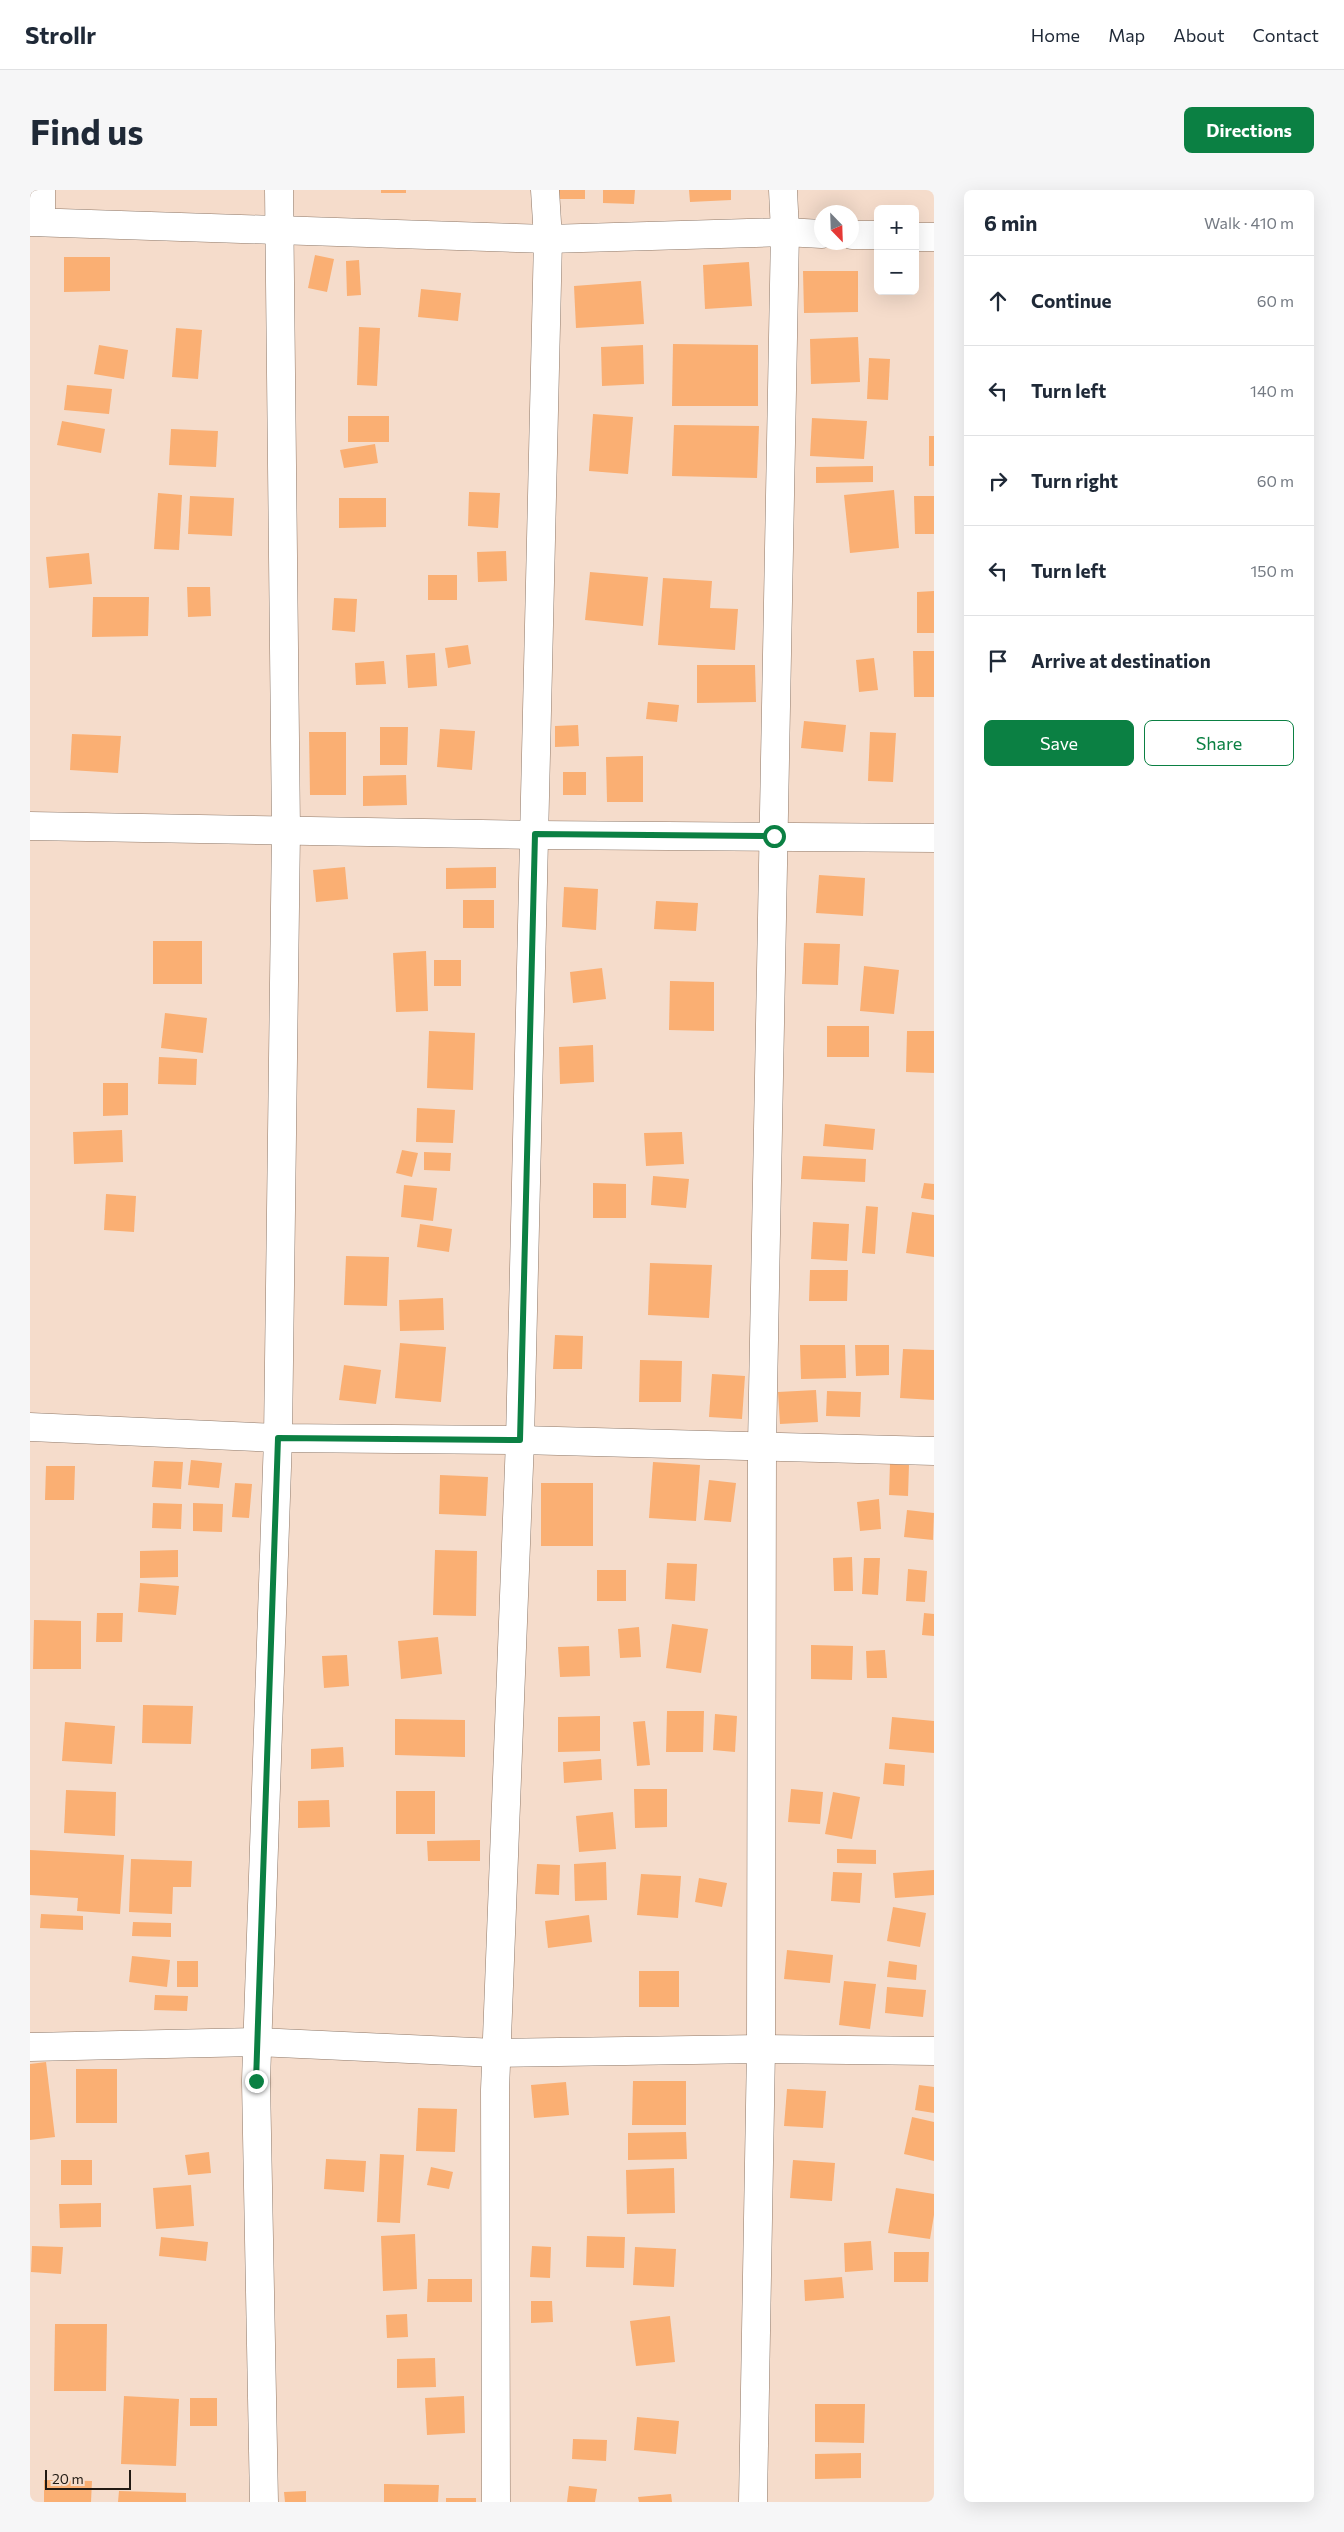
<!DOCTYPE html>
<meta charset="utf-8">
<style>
:root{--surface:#fff;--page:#f6f6f7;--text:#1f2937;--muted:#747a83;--line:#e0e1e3;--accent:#0b8043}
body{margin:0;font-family:Commissioner,sans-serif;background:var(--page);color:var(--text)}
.controls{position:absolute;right:15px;top:15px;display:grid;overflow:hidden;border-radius:8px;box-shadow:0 5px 20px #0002}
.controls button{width:45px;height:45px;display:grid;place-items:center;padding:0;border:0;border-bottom:1px solid var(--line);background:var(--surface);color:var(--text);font:25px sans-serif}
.compass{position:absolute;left:784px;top:15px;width:45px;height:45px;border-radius:50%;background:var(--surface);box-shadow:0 5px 20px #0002;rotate:157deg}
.scale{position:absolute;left:15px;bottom:12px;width:86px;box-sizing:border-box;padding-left:5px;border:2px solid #221a13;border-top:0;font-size:14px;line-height:18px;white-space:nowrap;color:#221a13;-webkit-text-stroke:4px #f5dccb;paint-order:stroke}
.stop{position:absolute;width:15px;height:15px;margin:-11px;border:4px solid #0b8043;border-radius:50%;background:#fff}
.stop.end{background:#0b8043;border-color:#fff;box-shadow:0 1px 5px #0008}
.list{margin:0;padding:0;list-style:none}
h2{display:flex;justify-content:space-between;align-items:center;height:65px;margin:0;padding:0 20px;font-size:21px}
h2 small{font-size:16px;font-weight:400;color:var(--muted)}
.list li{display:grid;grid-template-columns:32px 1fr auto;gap:15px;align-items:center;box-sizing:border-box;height:90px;padding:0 20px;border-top:1px solid var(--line)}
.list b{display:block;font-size:19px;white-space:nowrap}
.list em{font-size:16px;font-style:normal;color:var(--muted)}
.actions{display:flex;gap:10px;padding:15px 20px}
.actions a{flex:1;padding:11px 0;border:1px solid var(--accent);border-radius:8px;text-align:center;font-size:18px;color:var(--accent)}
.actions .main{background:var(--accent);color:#fff}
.icon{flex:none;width:28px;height:28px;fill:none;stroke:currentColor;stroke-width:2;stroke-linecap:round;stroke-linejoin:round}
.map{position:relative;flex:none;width:904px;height:2312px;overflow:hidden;border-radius:8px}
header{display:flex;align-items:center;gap:30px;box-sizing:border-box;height:70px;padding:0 25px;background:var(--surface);border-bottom:1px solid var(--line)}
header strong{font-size:24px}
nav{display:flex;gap:28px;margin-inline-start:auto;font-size:18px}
.intro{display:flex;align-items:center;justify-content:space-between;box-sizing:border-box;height:120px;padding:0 30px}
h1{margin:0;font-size:35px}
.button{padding:12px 22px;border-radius:8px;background:var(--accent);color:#fff;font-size:18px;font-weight:700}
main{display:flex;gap:30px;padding:0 30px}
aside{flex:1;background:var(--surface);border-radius:8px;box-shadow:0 5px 20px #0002}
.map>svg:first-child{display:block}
.building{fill:#faaf73}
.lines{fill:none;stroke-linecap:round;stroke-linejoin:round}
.street-casing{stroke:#8f7969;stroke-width:29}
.street{stroke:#fff;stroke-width:28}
.route{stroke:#0b8043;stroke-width:6}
</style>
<header>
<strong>Strollr</strong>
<nav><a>Home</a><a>Map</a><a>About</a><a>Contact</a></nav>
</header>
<div class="intro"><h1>Find us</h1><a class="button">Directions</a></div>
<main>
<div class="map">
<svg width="904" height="2312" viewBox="0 0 904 2312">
<rect width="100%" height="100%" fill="#f5dccb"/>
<g class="building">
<rect x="351" y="0" width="25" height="3"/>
<rect x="529" y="0" width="26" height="9"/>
<polygon points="573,0 605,0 604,14 573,13"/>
<polygon points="659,0 701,0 701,10 660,12"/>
<polygon points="285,65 304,69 297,102 278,98"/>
<polygon points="34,67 80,67 80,101 34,102"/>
<polygon points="329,70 331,105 317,106 316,71"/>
<polygon points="719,72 722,116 675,119 673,75"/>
<polygon points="773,81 828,81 828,122 774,123"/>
<polygon points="611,91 614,134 546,138 544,96"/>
<polygon points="391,99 431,103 428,131 388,127"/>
<polygon points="329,137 350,138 347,196 327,195"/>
<polygon points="146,138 172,140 168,189 142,187"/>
<polygon points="828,147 830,192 781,194 780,149"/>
<polygon points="643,154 728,155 728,216 642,216"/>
<polygon points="69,155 98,160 94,189 64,184"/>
<polygon points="613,155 614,194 572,196 571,157"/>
<polygon points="839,168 860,169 858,210 837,209"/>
<polygon points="37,195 82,199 79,224 34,220"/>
<polygon points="563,224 603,227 598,284 559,281"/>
<rect x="318" y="226" width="41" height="26"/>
<polygon points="782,228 837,231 834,269 780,266"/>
<polygon points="32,231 75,239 71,263 27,255"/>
<polygon points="644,235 729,236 727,288 642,286"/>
<polygon points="141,239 188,241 186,277 139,275"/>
<rect x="899" y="246" width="5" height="30"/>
<polygon points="345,254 348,273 314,278 310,260"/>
<polygon points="843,276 843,292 786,293 786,277"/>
<polygon points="864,300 869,358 820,363 814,305"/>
<polygon points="439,302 470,303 468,338 438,336"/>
<polygon points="128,303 152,305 149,360 124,359"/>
<polygon points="160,306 204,308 202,346 158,344"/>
<polygon points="884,306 904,306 904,344 885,344"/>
<polygon points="309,308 356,308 356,337 309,338"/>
<polygon points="476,361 477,391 448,392 447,362"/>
<polygon points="59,363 62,394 19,398 16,367"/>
<polygon points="560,382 618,387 613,436 555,430"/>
<rect x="398" y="385" width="29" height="25"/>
<polygon points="633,388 682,391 680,418 708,419 705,460 628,455"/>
<polygon points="157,397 180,397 181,426 158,427"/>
<polygon points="904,401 904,443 887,443 887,402"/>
<polygon points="63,407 119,407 118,446 62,447"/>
<polygon points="304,408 327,409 325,442 302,440"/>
<polygon points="438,455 441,474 418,478 415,458"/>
<polygon points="883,461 904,461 904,507 884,507"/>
<polygon points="405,463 407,496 378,498 376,465"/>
<polygon points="844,468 848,500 829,502 826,470"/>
<polygon points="354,471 356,494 326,495 325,473"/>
<polygon points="667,475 725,475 726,512 667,513"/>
<polygon points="618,512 649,515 647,532 616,529"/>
<polygon points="774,531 816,535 813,562 771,558"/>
<polygon points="548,535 549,556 525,557 525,536"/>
<polygon points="350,537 378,537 377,575 350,575"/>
<polygon points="410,539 445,541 442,580 407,577"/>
<polygon points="279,542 316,542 316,605 280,605"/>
<polygon points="840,542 866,543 863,592 838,591"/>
<polygon points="42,544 91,546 88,583 40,580"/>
<polygon points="613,566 613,612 577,612 576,567"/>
<rect x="533" y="582" width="23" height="23"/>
<polygon points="376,585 377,615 333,616 333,586"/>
<polygon points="315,677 318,709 286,712 283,680"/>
<polygon points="466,677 466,698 416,699 416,678"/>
<polygon points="789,685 835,688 833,726 786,723"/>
<polygon points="534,697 568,699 566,740 532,737"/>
<rect x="433" y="710" width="31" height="28"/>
<polygon points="626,711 668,713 666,741 624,739"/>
<rect x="123" y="751" width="49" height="43"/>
<polygon points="774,753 810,754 808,795 772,794"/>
<polygon points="396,761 398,821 366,822 363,763"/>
<rect x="404" y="770" width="27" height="26"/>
<polygon points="834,776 869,780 864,824 830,821"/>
<polygon points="572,778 576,809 543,813 540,782"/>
<polygon points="640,791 684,792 684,841 639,840"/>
<polygon points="135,823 177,828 173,863 131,858"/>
<rect x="797" y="836" width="42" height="31"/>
<polygon points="399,841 445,843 443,900 397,898"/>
<polygon points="877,841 904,841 904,883 876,882"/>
<polygon points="563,855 564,892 530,894 529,857"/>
<polygon points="129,867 167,869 166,895 128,894"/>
<polygon points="73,893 98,893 98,925 73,926"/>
<polygon points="387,918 425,920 423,953 386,952"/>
<polygon points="795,934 845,939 843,960 793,956"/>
<polygon points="92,940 93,972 44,974 43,942"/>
<polygon points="652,942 654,974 616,976 614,943"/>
<polygon points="372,960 388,963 382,987 366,983"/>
<polygon points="394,962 421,963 420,981 394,980"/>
<polygon points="773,966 836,969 835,992 771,989"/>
<polygon points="623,986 659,989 656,1018 621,1015"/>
<polygon points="563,993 596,994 596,1028 563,1028"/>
<polygon points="894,993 904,994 904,1010 891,1008"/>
<polygon points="374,995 407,998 403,1031 371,1027"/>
<polygon points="76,1004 106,1006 104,1042 74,1040"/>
<polygon points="836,1016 848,1017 845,1064 832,1063"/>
<polygon points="882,1022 904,1025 904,1067 876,1063"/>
<polygon points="783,1032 819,1034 817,1071 781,1069"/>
<polygon points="390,1034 422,1039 419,1062 387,1057"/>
<polygon points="316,1066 359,1067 357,1116 314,1115"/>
<polygon points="620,1073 682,1075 679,1128 618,1125"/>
<polygon points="780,1080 818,1080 817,1111 779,1111"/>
<polygon points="413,1108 414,1140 370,1141 369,1110"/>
<polygon points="525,1145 553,1146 552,1179 523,1179"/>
<polygon points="370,1153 416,1157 411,1212 365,1208"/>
<polygon points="770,1155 815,1155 816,1188 771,1189"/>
<polygon points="825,1155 859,1155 859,1185 826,1186"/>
<polygon points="873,1159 904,1160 904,1210 870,1208"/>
<polygon points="610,1170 652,1171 651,1212 609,1212"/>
<polygon points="314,1175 351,1180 346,1214 309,1210"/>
<polygon points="682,1184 715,1186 712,1229 679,1227"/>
<polygon points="786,1200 788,1232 750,1234 748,1202"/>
<polygon points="797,1201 831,1202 830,1227 796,1226"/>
<polygon points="161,1270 192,1273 189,1298 158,1295"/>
<polygon points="124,1271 153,1272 151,1299 122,1297"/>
<polygon points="623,1272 670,1275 666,1331 619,1328"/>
<polygon points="860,1274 879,1275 878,1306 859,1305"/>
<polygon points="16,1276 45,1276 44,1310 15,1310"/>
<polygon points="410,1285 458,1287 456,1326 409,1324"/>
<polygon points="679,1290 706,1293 701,1332 674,1330"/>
<polygon points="205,1293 222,1294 219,1328 202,1327"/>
<rect x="511" y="1293" width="52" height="63"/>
<polygon points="849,1309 851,1339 830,1341 827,1312"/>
<polygon points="123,1313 152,1314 151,1339 122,1338"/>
<polygon points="163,1313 193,1314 192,1342 163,1341"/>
<polygon points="877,1320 904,1323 903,1350 874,1347"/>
<polygon points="148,1360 148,1387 110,1388 110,1361"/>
<polygon points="405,1360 447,1361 446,1426 403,1425"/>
<polygon points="822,1367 823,1401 804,1401 803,1368"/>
<polygon points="834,1368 850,1368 848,1405 832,1404"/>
<polygon points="637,1373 667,1374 665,1411 635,1409"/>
<polygon points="878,1379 897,1381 895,1412 876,1411"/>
<rect x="567" y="1380" width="29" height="31"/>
<polygon points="110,1393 149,1396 146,1425 108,1422"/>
<polygon points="67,1423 93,1423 92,1452 66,1452"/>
<polygon points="894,1423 904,1424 904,1446 892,1445"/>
<polygon points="4,1430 51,1431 51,1479 3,1479"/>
<polygon points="642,1434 678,1439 671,1483 636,1478"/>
<polygon points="609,1437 611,1467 590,1468 588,1439"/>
<polygon points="408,1447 412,1484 371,1489 368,1451"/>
<polygon points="781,1455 823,1456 822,1490 781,1489"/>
<polygon points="559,1456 560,1486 530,1487 528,1457"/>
<polygon points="855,1460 857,1488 837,1488 836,1461"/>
<polygon points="317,1465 319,1496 294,1498 292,1466"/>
<polygon points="113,1515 163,1516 161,1554 112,1553"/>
<polygon points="637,1521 674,1521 673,1562 636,1562"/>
<polygon points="685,1524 707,1526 705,1562 683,1560"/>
<polygon points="570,1526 570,1561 528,1562 528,1527"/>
<polygon points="862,1527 904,1531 904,1563 859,1559"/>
<polygon points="365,1529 435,1530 435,1567 365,1565"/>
<polygon points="615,1531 620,1575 607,1576 603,1532"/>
<polygon points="35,1532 85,1536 82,1574 32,1571"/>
<polygon points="313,1557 314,1577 281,1579 281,1559"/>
<polygon points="571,1569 572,1590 534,1593 533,1572"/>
<polygon points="855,1573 875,1575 874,1596 853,1594"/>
<polygon points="604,1599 637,1599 637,1637 605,1638"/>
<polygon points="761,1599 793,1602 790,1634 758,1632"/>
<polygon points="36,1600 86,1602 85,1646 34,1643"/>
<rect x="366" y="1601" width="39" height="43"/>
<polygon points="803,1602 830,1607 822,1649 795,1644"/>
<polygon points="299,1610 300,1637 268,1638 268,1611"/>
<polygon points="583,1622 586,1659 549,1662 546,1626"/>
<polygon points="450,1650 450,1671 398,1671 397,1651"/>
<polygon points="807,1659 846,1660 846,1674 807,1673"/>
<polygon points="0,1660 94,1665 90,1724 47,1721 48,1708 0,1705"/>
<polygon points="101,1669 162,1671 161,1697 143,1697 142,1724 99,1722"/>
<polygon points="576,1672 577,1710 545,1711 544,1674"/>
<polygon points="507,1674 530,1675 529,1705 505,1704"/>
<polygon points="904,1680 904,1705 865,1708 863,1683"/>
<polygon points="803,1682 832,1683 830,1713 801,1711"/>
<polygon points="611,1684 651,1686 648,1728 607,1725"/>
<polygon points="669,1688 697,1693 692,1717 665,1712"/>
<polygon points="863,1717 896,1723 890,1757 857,1751"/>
<polygon points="11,1724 53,1726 53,1740 10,1738"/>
<polygon points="559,1725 562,1752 518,1758 515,1731"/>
<polygon points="103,1732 141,1733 141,1747 102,1746"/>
<polygon points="757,1760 803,1765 800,1793 754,1789"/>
<polygon points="102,1766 140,1770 137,1797 99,1792"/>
<rect x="147" y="1771" width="21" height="26"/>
<polygon points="859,1771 887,1775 886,1790 857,1787"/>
<rect x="609" y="1781" width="40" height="36"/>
<polygon points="814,1791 846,1794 840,1839 809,1835"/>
<polygon points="857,1797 896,1800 893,1827 855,1823"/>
<polygon points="125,1805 158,1806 157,1821 124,1820"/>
<polygon points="16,1872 25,1947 0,1950 0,1874"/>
<rect x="46" y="1879" width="41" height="54"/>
<polygon points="603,1891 656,1891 656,1935 602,1935"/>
<polygon points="536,1892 539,1925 504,1928 501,1895"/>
<polygon points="889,1895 904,1897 904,1923 885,1920"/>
<polygon points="757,1899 796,1901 793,1938 754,1936"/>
<polygon points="388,1918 427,1919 425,1962 386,1961"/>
<polygon points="882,1927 904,1932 904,1971 874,1964"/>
<polygon points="656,1942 657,1969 598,1970 598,1943"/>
<polygon points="179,1962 181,1983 158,1985 155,1965"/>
<polygon points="350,1964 374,1965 370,2033 347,2032"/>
<polygon points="296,1969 336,1971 334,2002 294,1999"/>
<rect x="31" y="1970" width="31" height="25"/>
<polygon points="763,1970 805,1973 802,2011 760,2008"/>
<polygon points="401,1977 423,1982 419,1999 397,1995"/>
<polygon points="644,1978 645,2023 597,2024 596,1980"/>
<polygon points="161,1995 164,2036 126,2039 123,1998"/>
<polygon points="866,1998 904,2004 904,2025 900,2049 858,2043"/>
<polygon points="71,2013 71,2037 30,2038 29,2014"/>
<polygon points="385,2044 387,2099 353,2101 351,2046"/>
<polygon points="557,2046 595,2047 594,2078 556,2077"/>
<polygon points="131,2047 178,2052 176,2071 129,2066"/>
<polygon points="841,2051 843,2080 815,2082 814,2053"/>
<polygon points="2,2056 33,2057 31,2084 1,2082"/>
<polygon points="502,2056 521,2057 520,2088 500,2087"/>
<polygon points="605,2057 646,2059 644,2097 603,2095"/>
<polygon points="864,2062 899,2062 898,2092 864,2092"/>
<polygon points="812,2087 814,2108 775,2111 774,2090"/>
<polygon points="398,2089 442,2089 442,2112 397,2112"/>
<polygon points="501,2111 522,2111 523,2132 501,2133"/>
<polygon points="377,2124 378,2147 357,2148 356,2125"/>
<polygon points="640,2126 645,2172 606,2176 600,2131"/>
<polygon points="25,2134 77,2134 76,2201 24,2201"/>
<polygon points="405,2168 406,2197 367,2198 367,2169"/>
<polygon points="94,2206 149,2209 146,2276 91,2274"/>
<polygon points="434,2206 435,2243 397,2245 395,2208"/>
<rect x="160" y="2208" width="27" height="28"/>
<polygon points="785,2214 835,2214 834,2253 785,2252"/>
<polygon points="607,2227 649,2231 646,2264 604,2260"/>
<polygon points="543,2249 577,2250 576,2271 542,2269"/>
<polygon points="831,2263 831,2288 785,2289 785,2264"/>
<polygon points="14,2290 62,2291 61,2312 14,2312"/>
<polygon points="354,2294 409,2295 408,2312 354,2312"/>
<polygon points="539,2296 567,2299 565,2312 537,2312"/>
<polygon points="89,2301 156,2303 156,2312 88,2312"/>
<polygon points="276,2301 276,2312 255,2312 254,2302"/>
<polygon points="641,2304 642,2312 609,2312 608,2307"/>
<rect x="416" y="2308" width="30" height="4"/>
</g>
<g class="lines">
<defs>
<g id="street">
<polyline points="0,32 518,49 755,42 792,44"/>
<polyline points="11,32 11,0"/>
<polyline points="822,45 848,45"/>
<polyline points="885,47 904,47"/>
<polyline points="0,636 505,645 904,648"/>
<polyline points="0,1237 248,1248 490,1250 904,1261"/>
<polyline points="0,1857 227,1852 466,1863 731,1859 904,1861"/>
<polyline points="234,2312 226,1891 248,1248 256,641 249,0"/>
<polyline points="466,2312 465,1900 490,1250 518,49 515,0"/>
<polyline points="723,2312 731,1859 732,1256 755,42 753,0"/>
</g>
</defs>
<use href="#street" class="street-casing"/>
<use href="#street" class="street"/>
</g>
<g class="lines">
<polyline class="route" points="226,1891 248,1248 490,1250 505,644 744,646"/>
</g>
</svg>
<div class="controls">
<button>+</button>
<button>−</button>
</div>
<svg class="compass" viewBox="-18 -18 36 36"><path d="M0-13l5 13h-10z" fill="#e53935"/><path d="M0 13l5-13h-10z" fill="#747a83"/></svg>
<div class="scale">20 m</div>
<div class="stop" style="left:744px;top:646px"></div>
<div class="stop end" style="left:226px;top:1891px"></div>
</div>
<aside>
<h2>6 min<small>Walk · 410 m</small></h2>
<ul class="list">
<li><svg class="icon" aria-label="ahead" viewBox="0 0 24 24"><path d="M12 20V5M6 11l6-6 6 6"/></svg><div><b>Continue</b></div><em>60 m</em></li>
<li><svg class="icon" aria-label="left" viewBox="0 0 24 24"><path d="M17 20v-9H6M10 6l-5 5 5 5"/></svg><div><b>Turn left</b></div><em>140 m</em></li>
<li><svg class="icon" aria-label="right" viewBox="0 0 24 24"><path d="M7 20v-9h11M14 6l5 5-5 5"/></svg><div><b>Turn right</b></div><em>60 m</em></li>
<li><svg class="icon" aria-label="left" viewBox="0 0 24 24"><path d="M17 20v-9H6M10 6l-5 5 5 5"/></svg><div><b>Turn left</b></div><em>150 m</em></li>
<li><svg class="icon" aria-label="arrive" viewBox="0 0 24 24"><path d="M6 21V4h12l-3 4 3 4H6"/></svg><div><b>Arrive at destination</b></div></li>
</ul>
<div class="actions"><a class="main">Save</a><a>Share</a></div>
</aside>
</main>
